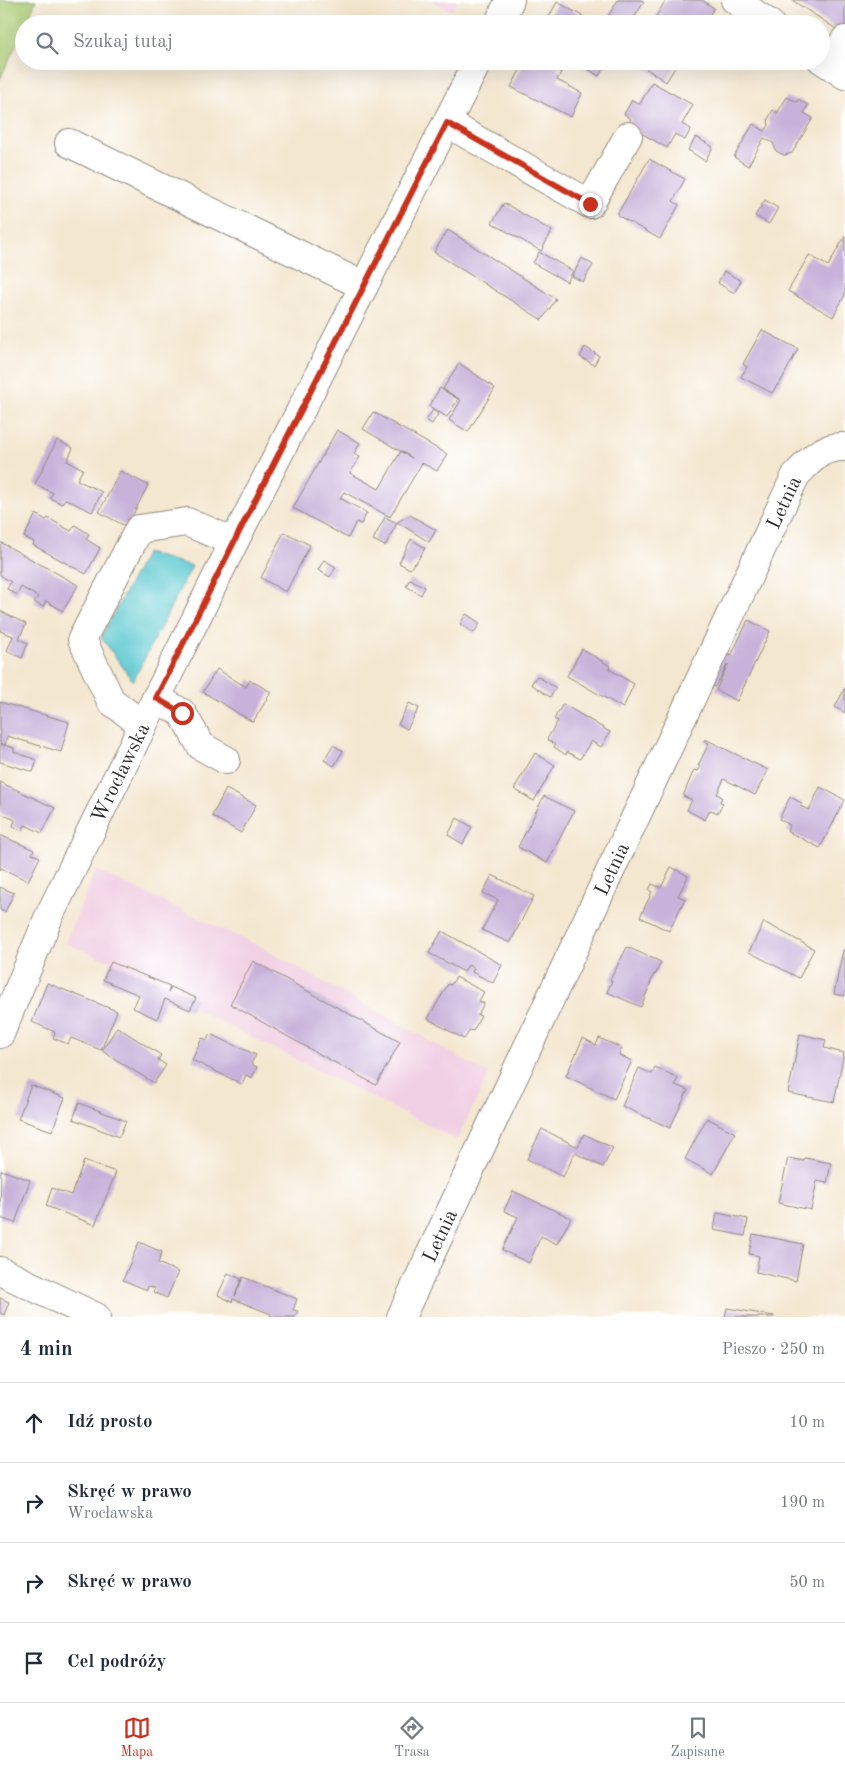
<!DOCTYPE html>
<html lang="pl">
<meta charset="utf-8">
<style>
:root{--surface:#fff;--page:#f2f2f3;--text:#1f2937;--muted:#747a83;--line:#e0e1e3;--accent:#c8321e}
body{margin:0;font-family:"Old Standard TT",serif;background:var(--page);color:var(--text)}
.stop{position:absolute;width:15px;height:15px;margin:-11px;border:4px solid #c8321e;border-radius:50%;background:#fff}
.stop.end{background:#c8321e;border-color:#fff;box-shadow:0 1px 5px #0008}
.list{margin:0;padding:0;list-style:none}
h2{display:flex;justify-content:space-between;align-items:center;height:65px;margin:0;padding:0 20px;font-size:21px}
h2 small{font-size:16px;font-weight:400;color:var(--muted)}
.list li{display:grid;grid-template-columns:32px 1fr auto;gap:15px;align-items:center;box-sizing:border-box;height:80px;padding:0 20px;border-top:1px solid var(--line)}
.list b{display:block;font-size:19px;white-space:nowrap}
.list p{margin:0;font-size:16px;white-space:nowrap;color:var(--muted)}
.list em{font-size:16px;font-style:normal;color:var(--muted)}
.icon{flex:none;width:28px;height:28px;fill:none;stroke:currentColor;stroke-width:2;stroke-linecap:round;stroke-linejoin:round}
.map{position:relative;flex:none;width:845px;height:1317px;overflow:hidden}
.search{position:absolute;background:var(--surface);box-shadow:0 5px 20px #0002;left:15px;right:15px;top:15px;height:55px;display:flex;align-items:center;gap:12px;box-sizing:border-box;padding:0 18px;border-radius:28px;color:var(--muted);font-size:19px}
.sheet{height:385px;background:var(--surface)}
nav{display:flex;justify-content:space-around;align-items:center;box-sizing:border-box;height:70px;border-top:1px solid var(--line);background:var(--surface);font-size:14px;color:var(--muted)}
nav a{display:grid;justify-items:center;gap:2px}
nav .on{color:var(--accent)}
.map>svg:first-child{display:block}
.built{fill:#f1d0e4}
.green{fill:#aaca72;stroke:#6a7a4e}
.water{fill:#5cc9d0;stroke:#447a7e}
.building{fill:#c8b2da}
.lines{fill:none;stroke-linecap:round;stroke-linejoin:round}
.minor-casing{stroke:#90897e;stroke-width:30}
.minor{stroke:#fff;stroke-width:28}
.route{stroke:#c8321e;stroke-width:6}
.labels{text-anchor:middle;stroke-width:5;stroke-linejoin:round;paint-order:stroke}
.street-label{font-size:20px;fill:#2b2b2b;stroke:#fff}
</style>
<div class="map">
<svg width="845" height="1317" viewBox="0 0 845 1317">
<rect width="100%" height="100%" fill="#fff"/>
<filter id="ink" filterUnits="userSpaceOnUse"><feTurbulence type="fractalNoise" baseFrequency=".02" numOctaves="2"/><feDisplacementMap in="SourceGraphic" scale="10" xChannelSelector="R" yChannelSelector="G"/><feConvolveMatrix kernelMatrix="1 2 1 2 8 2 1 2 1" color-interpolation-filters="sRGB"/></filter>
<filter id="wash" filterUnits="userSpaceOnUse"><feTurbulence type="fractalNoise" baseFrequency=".0096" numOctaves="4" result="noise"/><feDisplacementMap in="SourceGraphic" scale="20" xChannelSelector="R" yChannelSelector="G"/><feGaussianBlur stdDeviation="1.12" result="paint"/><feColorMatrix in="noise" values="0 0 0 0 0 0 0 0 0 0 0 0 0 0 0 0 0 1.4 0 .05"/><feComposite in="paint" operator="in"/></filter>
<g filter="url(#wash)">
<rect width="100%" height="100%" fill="#f4e7d0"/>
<g class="built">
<polygon points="431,0 458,0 452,11"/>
<polygon points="96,870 261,947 489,1074 457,1140 191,1007 195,997 65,943"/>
</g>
<polygon class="green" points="0,0 36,0 26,24 24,24 24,28 0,79"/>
<polygon class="water" points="146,553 192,566 133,681 101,637"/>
<g id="blocks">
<g class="building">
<polygon points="618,0 641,0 644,2 630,24 606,24 609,19 607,18"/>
<polygon points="666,0 702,0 714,8 704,24 651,24"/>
<polygon points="792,0 845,0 845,26 841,32"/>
<polygon points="557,2 586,18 582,24 545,24"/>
<polygon points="525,61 561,61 557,70 561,72 557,80 582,93 571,117 511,87"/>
<polygon points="574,61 608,61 599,76"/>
<polygon points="635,61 679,61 666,82"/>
<polygon points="652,82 693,105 682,124 691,129 685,140 675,134 667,148 627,125 631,119 624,114 632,100 640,104"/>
<polygon points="787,97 797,102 798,99 808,105 804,113 813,118 792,153 784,155 776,151 773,143 764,138 748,166 734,157 753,124 765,131 769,125 768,119 773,110 777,113"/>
<polygon points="696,137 713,147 705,161 688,150"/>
<polygon points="649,159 685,179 673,201 679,205 660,239 617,215"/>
<polygon points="765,200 778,208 769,224 755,216"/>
<polygon points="504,203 552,231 541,251 492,223"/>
<polygon points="448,230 556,299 542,320 434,252"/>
<polygon points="845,236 845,295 833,317 788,291 809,255 828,266"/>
<polygon points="539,252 573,271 567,282 533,263"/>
<polygon points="582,258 593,265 583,282 572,276"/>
<polygon points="724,271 741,281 734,293 718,283"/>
<polygon points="762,330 798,349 779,385 777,385 772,393 741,377 747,367 743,364"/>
<polygon points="585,347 599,356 594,365 580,357"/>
<polygon points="459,363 495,388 468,432 449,420 461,400 443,389"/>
<polygon points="440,388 458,399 447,417 429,406"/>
<polygon points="433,410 438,414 432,424 426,420"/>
<polygon points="373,412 447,454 437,471 422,463 390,517 344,492 340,498 367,513 361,524 356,522 348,538 293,508 337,430 360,443 354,454 360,457 350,473 379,489 401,451 412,458 363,429"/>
<polygon points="57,440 73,448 67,461 83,469 77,480 102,492 92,512 65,499 62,504 50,498 53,493 35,484"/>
<polygon points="120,471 148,485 127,527 99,512"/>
<polygon points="36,514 46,520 48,518 71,531 75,525 89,534 86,539 100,548 86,574 33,545 34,542 24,537"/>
<polygon points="410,515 436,530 429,542 397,522"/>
<polygon points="385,517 397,523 385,546 373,540"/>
<polygon points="284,532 310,545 286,592 261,578"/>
<polygon points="411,539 425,548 416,563 414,563 410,569 399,563"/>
<polygon points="0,542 78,585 63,611 46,601 43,607 34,602 38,597 21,587 17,595 7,589 11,582 0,575"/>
<polygon points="324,560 336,567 330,577 318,570"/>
<polygon points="410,579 425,587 421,595 406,586"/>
<polygon points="0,611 26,624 19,639 28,643 22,658 7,651 13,636 0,631"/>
<polygon points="466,614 480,623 474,633 460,624"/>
<polygon points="748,620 770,631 737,701 716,690 728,664 715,687 708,684 724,653 731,656"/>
<polygon points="582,649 610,666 609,669 634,684 623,708 567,676"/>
<polygon points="217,669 246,687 250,680 271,692 253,722 203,692"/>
<polygon points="537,676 556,688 550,697 531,684"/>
<polygon points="845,688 845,713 835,707"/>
<polygon points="0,702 69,722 61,752 7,736 5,745 0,743"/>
<polygon points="409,703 419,708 407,729 398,724"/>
<polygon points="563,704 610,732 601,747 591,741 580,759 567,752 566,755 554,747 555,745 547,739 558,721 554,719"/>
<polygon points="705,739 768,770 755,795 724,779 717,794 722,797 720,802 723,803 718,813 710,810 705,820 687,810 692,800 683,796 694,770 698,771 700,767 698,766 709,743 704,741"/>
<polygon points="0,744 14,748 14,752 37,760 33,772 0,762"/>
<polygon points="333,745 343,751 334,766 324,760"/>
<polygon points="535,753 555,765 534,801 514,789"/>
<polygon points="0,782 55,808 42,833 25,825 22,831 13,826 15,820 0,813"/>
<polygon points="820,787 845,800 820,848 787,831 790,825 779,819 790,797 802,803 800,806 809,810"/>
<polygon points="226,789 256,805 241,833 212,816"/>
<polygon points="544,796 574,811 547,863 518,847"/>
<polygon points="457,818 472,827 463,844 448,835"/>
<polygon points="0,835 34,850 32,854 40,857 28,881 1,868 0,871"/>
<polygon points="671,867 688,876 678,896 685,899 669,931 640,917 652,892 649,890 652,884 661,888"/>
<polygon points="492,875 534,896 510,943 482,930 498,900 483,893"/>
<polygon points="0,887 14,893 5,912 0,910"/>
<polygon points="764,922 814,949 799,978 749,952"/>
<polygon points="442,931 502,965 493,983 472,972 474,968 468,965 464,972 429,953"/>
<polygon points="627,947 661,962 655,975 654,974 641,1007 607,992 612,981 610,980"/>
<polygon points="843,950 845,950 845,996 834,994"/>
<polygon points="253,961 400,1042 376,1085 310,1049 230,1004"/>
<polygon points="111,962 170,986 168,993 171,987 196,998 190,1010 165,999 157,1019 133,1008 139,995 103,980"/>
<polygon points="456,977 484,992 479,1001 484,1003 478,1015 481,1016 473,1031 470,1030 464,1039 428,1019 448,984 451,985"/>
<polygon points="47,983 117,1011 101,1050 71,1038 68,1044 53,1038 55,1032 32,1022"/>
<polygon points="117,1027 161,1055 158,1060 166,1065 154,1083 102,1051"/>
<polygon points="210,1034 256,1055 251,1064 257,1067 252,1078 246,1075 242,1084 192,1060 202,1038 207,1040"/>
<polygon points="800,1034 826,1040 824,1048 844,1053 834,1102 788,1093"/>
<polygon points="583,1038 596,1045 599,1038 622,1048 619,1055 632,1061 614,1099 566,1076"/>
<polygon points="655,1067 678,1078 675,1085 688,1090 670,1128 622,1106 639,1068 652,1074"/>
<polygon points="31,1085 65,1098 52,1131 18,1119"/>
<polygon points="79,1103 126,1121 119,1137 73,1119"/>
<polygon points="707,1118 735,1133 713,1174 685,1159"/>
<polygon points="542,1129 578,1147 584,1134 613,1148 603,1167 575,1153 563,1177 527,1159"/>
<polygon points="788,1158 804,1161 805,1158 831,1163 827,1183 817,1181 811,1210 778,1203"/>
<polygon points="84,1161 116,1172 95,1225 46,1206 52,1188 71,1195"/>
<polygon points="1,1170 30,1180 15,1223 0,1218"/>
<polygon points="513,1191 571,1218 557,1244 541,1236 529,1263 502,1250 518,1217 504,1211"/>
<polygon points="717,1213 748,1219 745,1236 714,1230"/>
<polygon points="753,1234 803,1244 796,1281 756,1272 759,1256 749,1254"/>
<polygon points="139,1242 162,1252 158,1263 178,1272 167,1298 153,1292 155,1288 148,1286 147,1290 123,1280"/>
<polygon points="228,1273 241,1279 235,1296 243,1277 297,1299 293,1310 298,1311 295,1317 270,1317 271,1314 233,1299 232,1302 218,1295"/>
<polygon points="0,1298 9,1302 4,1315 0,1313"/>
<polygon points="727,1308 774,1316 774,1317 725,1317"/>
</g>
</g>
</g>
<g filter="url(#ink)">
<use href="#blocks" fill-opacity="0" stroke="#90897e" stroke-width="1"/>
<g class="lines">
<defs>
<g id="minor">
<polyline points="735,0 770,24"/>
<polyline points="498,24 510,0"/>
<polyline points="821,59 845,75"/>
<polyline points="829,64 845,40"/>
<polyline points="447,123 590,204 628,136"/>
<polyline points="69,143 364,286"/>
<polyline points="156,698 182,713 201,746 226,760"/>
<polyline points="143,725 111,701 82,639 139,529 187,522 234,542"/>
<path id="s1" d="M0,1034L50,914L143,725L234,542L478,61"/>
<polyline points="0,1271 96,1317"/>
<path id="s2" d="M401,1317L796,475C812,459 821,446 845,447"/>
</g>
</defs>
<use href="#minor" class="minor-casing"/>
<use href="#minor" class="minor"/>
</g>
</g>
<g class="lines" filter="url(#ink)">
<polyline class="route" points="182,713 156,698 234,542 447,123 590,204"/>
</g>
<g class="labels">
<g class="street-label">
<text dy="7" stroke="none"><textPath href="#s2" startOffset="900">Letnia</textPath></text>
<text dy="7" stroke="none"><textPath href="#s1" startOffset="288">Wrocławska</textPath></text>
<text dy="7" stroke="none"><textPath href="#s2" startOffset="495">Letnia</textPath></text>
<text dy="7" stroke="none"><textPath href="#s2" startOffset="90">Letnia</textPath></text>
</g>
</g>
</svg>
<div class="stop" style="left:182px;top:713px"></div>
<div class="stop end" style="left:590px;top:204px"></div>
<div class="search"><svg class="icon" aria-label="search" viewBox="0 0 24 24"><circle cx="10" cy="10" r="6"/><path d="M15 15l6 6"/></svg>Szukaj tutaj</div>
</div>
<section class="sheet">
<h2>4 min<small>Pieszo · 250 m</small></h2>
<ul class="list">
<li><svg class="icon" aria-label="ahead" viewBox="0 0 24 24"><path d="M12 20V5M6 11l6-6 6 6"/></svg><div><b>Idź prosto</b></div><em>10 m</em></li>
<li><svg class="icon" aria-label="right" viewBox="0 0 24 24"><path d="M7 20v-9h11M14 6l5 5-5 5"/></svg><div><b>Skręć w prawo</b><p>Wrocławska</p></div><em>190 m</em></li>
<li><svg class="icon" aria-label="right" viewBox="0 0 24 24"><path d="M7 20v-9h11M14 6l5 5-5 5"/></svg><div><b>Skręć w prawo</b></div><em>50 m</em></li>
<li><svg class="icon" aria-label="arrive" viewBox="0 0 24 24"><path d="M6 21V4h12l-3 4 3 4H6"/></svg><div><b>Cel podróży</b></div></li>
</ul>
</section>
<nav>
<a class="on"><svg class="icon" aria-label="map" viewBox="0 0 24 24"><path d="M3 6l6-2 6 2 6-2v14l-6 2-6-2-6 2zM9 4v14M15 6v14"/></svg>Mapa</a>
<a><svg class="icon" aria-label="directions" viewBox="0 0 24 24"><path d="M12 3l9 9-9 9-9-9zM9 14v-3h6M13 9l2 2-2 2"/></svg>Trasa</a>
<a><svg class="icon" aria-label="saved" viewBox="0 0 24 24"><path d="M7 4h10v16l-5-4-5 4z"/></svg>Zapisane</a>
</nav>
